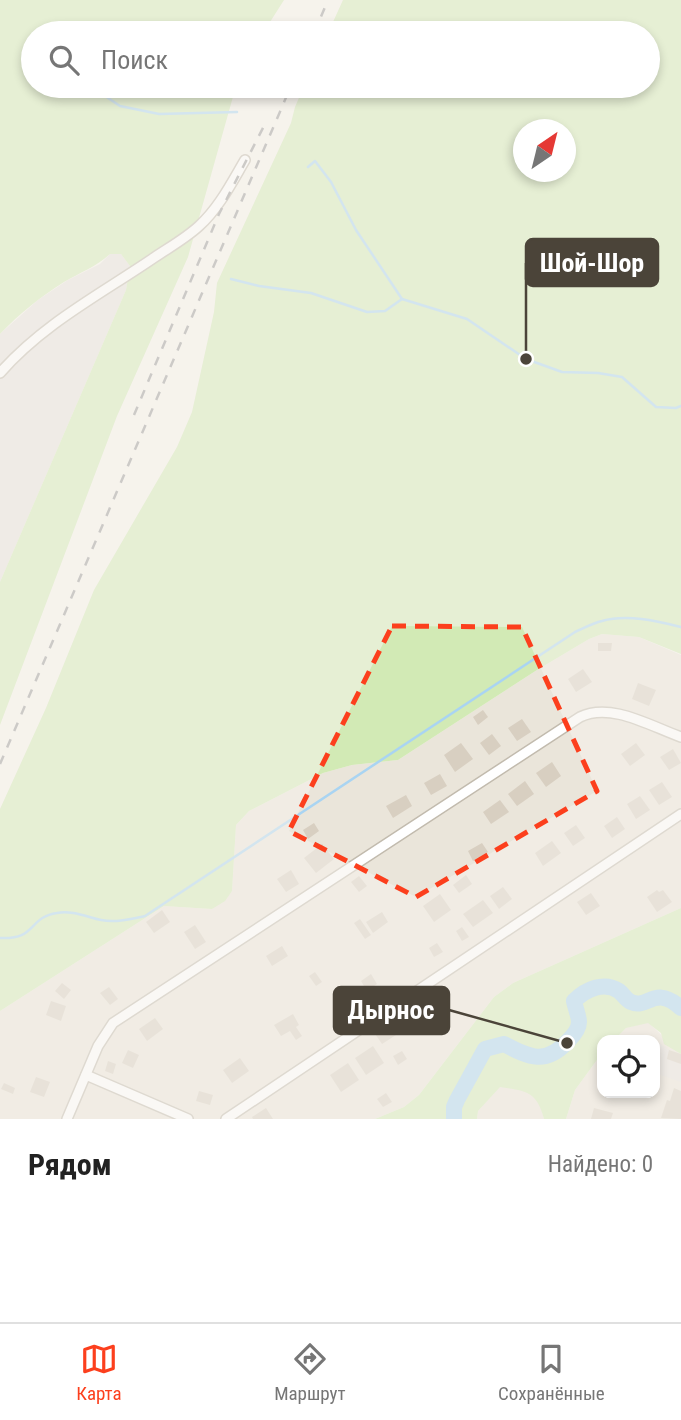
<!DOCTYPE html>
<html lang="ru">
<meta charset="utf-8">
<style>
:root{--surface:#fff;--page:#f2f2f2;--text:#222;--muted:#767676;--line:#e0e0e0;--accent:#fc3f1d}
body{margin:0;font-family:"Roboto Condensed",sans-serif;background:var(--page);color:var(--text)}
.controls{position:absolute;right:21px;bottom:21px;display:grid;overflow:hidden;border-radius:14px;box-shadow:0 4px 10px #0003}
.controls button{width:63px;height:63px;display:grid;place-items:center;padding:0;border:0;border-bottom:2px solid var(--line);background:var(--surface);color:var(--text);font:35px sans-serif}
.compass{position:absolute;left:513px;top:119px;width:63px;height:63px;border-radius:50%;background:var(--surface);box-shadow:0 4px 10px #0003;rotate:35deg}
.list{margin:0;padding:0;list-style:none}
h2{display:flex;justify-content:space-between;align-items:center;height:91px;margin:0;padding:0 28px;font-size:30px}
h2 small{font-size:23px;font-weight:400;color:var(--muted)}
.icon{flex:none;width:38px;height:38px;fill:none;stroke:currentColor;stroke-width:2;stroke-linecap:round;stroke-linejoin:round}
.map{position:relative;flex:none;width:681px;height:1119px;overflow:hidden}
.search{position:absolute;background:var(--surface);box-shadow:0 4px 10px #0003;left:21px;right:21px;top:21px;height:77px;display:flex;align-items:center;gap:18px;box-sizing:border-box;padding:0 24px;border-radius:38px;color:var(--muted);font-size:26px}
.sheet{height:203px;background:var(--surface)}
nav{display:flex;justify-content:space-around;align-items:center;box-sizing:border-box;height:98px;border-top:2px solid var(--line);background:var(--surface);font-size:19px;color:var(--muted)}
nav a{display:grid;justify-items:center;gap:4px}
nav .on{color:var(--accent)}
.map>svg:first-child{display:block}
.residential{fill:#eae5da}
.industrial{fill:#e6e2dd}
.green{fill:#d2eab5;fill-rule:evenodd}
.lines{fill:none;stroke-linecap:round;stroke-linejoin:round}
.stream{stroke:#a9d4f2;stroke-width:2.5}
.river{stroke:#a9d4f2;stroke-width:16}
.building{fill:#d8cfc1}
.minor-casing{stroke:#c2bbae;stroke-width:12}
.minor{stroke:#fff;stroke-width:9}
.rail{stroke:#9a9a9a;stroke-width:2.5;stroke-dasharray:9 9;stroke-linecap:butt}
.marked{fill:none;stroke:#fc3f1d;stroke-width:5;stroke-dasharray:14 9;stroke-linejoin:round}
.leader{fill:none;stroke:#4b4439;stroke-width:2.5}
.callout-dot{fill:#4b4439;stroke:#fff;stroke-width:2.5}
.callout{fill:#4b4439;stroke:#4b4439;stroke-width:2.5}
.callout-label{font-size:26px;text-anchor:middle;font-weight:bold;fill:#fff}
</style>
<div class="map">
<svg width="681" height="1119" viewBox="0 0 681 1119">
<rect width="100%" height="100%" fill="#f6f3ec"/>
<g class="residential">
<polygon points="602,634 639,637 681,655 681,908 513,983 494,997 419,1095 404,1107 375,1119 0,1119 0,1011 164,906 212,909 232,891 236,825 249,811 323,773 352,765 398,760 537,670 589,639"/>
<polygon points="648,1022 681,1054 681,1119 566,1119 575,1090 602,1053 602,1093 655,1093 655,1040 614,1040 626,1028"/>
<polygon points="500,1086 527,1091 540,1103 544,1119 477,1119 478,1111"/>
</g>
<g class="industrial">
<polygon points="110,254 121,254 130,266 126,290 0,582 0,334 38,300 68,280 100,264"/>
<polygon points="655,1041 681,1057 681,1082 655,1073"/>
</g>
<g class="green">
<path d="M0,0H284L263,33H33V86H236L188,257L117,416L0,725V582L126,290L130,266L121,254H110C96,267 79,273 64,282C40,297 19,314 0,334Z"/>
<path d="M343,0H681V654L639,637L602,634L589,639L537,670L398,760L352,765L323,773L249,811L236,825L232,891L225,901L212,909L164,906L0,1011V809L46,708L94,590L177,447L192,412L214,312L217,283L291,123L295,107L304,86H648V33H328ZM524,130H566V172H524Z"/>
<path d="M681,908V1054L664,1044L661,1033L648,1023L626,1028L614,1040H602V1053L575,1090L566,1119H544C537,1091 526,1091 500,1087L478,1111L477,1119H375L404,1107L419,1095L494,997L513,983Z"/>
</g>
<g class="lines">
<g class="stream">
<polyline points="90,86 120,106 159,114 237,112"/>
<polyline points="308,167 315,161 331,182 356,230 402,299 467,319 526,359 562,372 598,373 622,377 656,407 676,408 681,406"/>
<polyline points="231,279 259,286 311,293 367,312 385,311 402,299"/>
<path d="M0,938C37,940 28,917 57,913C72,910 87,917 101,920C116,923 131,919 145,916L575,632C584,628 593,623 602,621C627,614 656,621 681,627"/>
</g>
<path class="river" d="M454,1119V1107L457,1100L485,1049L504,1044C530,1058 546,1065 568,1041C573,1036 579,1029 579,1022C579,1016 575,1007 574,1001C586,989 604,981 619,991C623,994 626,1000 631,1002C648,1010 654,984 681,1008"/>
</g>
<g class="building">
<polygon points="598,643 612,643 611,651 598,651"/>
<polygon points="583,669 592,682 576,692 568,679"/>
<polygon points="638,683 656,690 649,706 632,699"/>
<polygon points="483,710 488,717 478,725 473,717"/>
<polygon points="522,719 531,732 517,741 508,728"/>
<polygon points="492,734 501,746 489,755 480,743"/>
<polygon points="461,743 473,759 455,772 444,755"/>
<polygon points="636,743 645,755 630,766 621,754"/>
<polygon points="673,749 681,763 669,770 660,757"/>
<polygon points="552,762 561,776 546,787 536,773"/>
<polygon points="440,774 447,786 431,795 424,783"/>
<polygon points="525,781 534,794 517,806 508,794"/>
<polygon points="662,782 672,797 659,805 649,790"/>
<polygon points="406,795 412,806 393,818 386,806"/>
<polygon points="640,796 650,810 636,819 627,804"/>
<polygon points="500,800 509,812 491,824 483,812"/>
<polygon points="617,817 625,829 612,838 604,826"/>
<polygon points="314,823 319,831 308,839 303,830"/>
<polygon points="576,825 585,838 573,846 564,833"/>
<polygon points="552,841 561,853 543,866 535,853"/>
<polygon points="482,843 488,852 473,861 468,851"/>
<polygon points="322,844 334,859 316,873 304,858"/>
<polygon points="291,870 299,884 286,892 277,879"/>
<polygon points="466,875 472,884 459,893 453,885"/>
<polygon points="359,876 367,886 359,892 351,882"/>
<polygon points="503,887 512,899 499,909 490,896"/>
<polygon points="657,890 659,892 663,890 672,902 657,912 647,897"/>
<polygon points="591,893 600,906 586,915 577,902"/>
<polygon points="440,894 451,910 434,922 423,906"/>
<polygon points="483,900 493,913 473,927 463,914"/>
<polygon points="162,910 170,922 154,933 146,922"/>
<polygon points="382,912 388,922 373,933 366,922"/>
<polygon points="360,919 371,935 365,939 354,923"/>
<polygon points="195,925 206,942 195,949 184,932"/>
<polygon points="462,927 469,937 462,941 456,931"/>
<polygon points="437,943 443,952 434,957 429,948"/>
<polygon points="282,946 288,956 272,966 266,956"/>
<polygon points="315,972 322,982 316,986 309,976"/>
<polygon points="371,974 377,984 367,991 361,981"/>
<polygon points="62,983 71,990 64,999 55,991"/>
<polygon points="109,987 118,999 110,1005 100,993"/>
<polygon points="51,1001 66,1006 61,1021 46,1015"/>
<polygon points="293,1014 299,1025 296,1027 302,1036 296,1040 290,1031 281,1036 274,1025"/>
<polygon points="155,1018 163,1029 147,1041 139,1029"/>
<polygon points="430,1021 436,1029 429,1034 424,1025"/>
<polygon points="388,1022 396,1035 382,1044 373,1031"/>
<polygon points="373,1046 384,1063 366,1075 355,1058"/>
<polygon points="128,1050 139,1055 133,1068 122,1063"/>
<polygon points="669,1050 681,1054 681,1064 667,1059"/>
<polygon points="402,1051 407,1059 398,1065 393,1056"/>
<polygon points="240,1058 249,1071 232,1083 223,1070"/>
<polygon points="108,1061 116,1064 113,1074 105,1071"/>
<polygon points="348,1063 359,1080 341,1092 330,1075"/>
<polygon points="36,1077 50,1082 44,1097 30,1092"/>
<polygon points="4,1083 15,1088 13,1094 1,1089"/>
<polygon points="674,1088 681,1091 681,1119 661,1118 667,1100 670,1101"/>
<polygon points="199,1091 213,1095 210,1105 196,1101"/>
<polygon points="386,1093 392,1102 383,1107 377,1099"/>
<polygon points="266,1108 273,1119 253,1119 252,1117"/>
<polygon points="594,1108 613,1113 611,1119 591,1119"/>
</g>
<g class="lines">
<defs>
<g id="minor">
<path d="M0,373C44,323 101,294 155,257C170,247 186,238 199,226C219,208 232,182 245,160"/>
<polyline points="86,1075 188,1119"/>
<path d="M67,1119L98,1046L113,1023L580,717C611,702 650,726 681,737"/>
<polyline points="226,1119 681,814"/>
</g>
</defs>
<use href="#minor" class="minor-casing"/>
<use href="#minor" class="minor"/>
<g class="rail">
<polyline points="314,33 328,0"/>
<polyline points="134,415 219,214 267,120"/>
<polyline points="0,764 291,86"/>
</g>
</g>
<path d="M0 0H681V1119H0ZM392,626L522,627L597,791L416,897L289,831Z" fill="#f6f3ec" fill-opacity=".55" fill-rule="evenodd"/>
<path class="marked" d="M392,626L522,627L597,791L416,897L289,831Z"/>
<path class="leader" d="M526 359L526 263M567 1043L449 1010"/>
<g class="callout-dot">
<circle cx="526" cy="359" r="7"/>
<circle cx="567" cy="1043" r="7"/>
</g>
<g class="callout">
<rect x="526" y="239" width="132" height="47" rx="7"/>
<rect x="334" y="987" width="115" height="47" rx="7"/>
</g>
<g class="callout-label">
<text x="592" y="272">Шой-Шор</text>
<text x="391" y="1019">Дырнос</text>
</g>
</svg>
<div class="controls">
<button><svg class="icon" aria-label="locate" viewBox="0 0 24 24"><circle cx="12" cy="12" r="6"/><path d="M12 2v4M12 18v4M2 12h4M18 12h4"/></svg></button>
</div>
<svg class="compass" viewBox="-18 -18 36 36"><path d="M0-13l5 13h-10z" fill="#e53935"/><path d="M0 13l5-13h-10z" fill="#767676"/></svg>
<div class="search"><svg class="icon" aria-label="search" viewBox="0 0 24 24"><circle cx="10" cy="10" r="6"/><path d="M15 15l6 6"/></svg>Поиск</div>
</div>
<section class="sheet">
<h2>Рядом<small>Найдено: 0</small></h2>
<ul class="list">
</ul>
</section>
<nav>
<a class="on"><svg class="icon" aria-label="map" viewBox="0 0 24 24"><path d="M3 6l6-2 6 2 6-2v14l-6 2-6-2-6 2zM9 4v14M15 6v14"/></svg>Карта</a>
<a><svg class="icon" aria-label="directions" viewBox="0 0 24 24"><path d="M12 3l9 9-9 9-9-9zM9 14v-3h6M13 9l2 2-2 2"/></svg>Маршрут</a>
<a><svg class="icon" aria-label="saved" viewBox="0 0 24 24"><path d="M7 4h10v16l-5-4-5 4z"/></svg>Сохранённые</a>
</nav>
